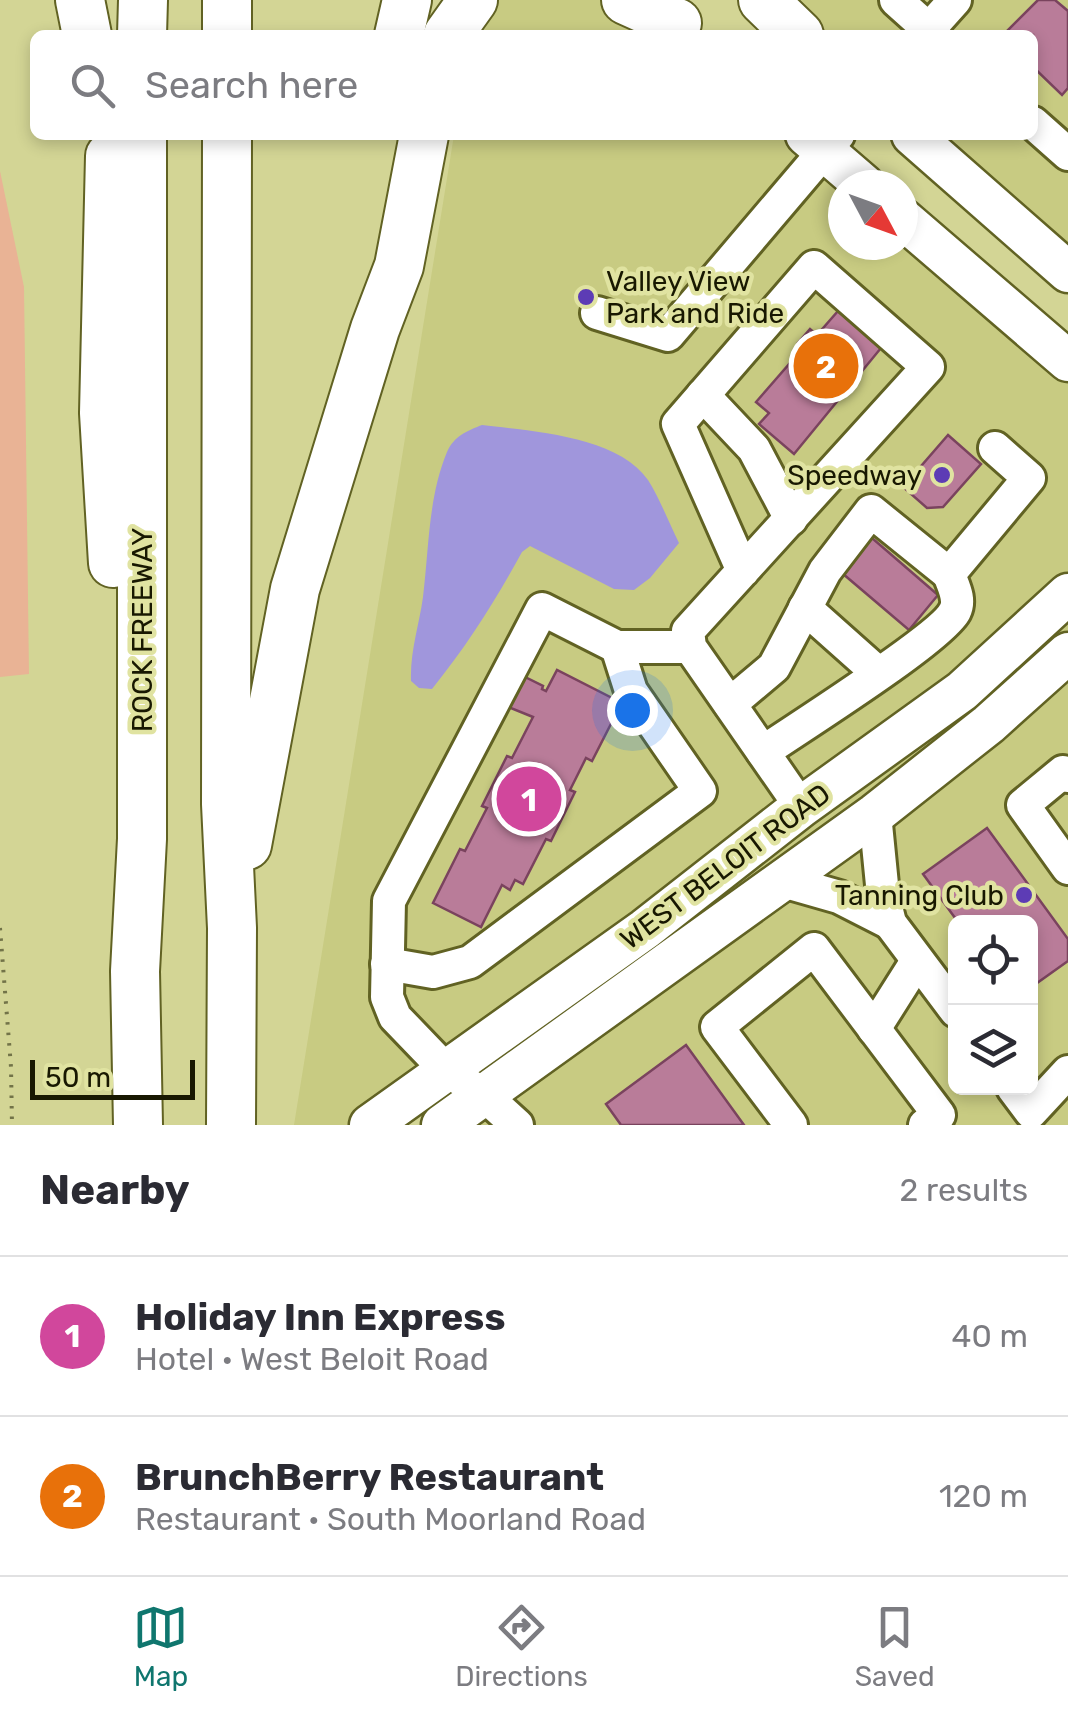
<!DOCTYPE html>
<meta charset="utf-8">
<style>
:root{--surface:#fff;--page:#f2f2f3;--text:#2b2b33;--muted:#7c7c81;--line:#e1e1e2;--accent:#0f766e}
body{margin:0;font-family:Rubik,sans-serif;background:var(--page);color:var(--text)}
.controls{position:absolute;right:30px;bottom:30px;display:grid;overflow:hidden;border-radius:15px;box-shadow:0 5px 15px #0003}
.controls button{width:90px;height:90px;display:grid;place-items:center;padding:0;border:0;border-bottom:2px solid var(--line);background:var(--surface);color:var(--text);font:50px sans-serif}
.compass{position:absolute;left:828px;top:170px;width:90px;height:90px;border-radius:50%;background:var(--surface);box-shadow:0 5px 15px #0003;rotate:131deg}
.scale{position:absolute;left:30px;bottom:25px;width:165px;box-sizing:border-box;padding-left:10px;border:5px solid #181801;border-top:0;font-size:28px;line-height:35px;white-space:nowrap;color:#181801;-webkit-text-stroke:8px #e0e3a1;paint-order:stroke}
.you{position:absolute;left:632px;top:710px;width:35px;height:35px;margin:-25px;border:8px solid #fff;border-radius:50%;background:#1a73e8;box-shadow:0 0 0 15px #1a73e833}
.badge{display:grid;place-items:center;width:65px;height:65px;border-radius:50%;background:var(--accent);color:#fff;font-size:32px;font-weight:700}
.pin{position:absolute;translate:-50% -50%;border:5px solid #fff;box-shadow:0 2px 10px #0006}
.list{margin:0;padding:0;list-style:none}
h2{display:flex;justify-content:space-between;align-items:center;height:130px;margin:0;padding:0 40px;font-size:42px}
h2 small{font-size:32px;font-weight:400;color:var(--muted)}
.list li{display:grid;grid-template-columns:65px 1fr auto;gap:30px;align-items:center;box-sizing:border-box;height:160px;padding:0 40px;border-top:2px solid var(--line)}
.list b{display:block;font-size:38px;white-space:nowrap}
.list p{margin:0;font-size:32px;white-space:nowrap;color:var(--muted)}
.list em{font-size:32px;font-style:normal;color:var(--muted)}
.icon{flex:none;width:55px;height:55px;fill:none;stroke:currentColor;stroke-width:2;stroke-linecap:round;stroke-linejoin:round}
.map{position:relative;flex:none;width:1068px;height:1125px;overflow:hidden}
.search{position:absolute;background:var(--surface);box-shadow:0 5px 15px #0003;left:30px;right:30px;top:30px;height:110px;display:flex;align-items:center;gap:25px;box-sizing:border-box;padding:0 35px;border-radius:15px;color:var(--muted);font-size:38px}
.sheet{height:450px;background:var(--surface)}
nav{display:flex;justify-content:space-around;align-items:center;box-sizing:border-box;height:140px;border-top:2px solid var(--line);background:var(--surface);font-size:28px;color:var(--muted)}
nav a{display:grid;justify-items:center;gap:5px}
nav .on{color:var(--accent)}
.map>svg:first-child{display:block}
.built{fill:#c8cb82;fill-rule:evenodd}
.green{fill:#e9b395}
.water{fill:#a096dc}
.building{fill:#b97c99;stroke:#7a435e;stroke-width:2.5}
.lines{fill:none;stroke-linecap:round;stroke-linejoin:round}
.minor-casing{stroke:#616223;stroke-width:38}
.major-casing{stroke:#616223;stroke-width:45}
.highway-casing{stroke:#616223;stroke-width:52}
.path{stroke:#727348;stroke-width:4;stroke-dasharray:2.5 8;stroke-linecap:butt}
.minor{stroke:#fff;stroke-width:32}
.major{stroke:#fff;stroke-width:40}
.highway{stroke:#fff;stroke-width:48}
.poi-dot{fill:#5d3cb5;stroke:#e0e3a1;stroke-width:4}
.labels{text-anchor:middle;stroke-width:9;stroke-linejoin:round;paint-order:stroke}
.poi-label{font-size:28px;fill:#181801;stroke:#e0e3a1;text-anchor:end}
.street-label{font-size:28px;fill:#181801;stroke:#e0e3a1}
</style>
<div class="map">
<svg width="1068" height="1125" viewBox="0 0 1068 1125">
<rect width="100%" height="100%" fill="#d3d595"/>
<g class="built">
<polygon points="477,0 626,0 692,35 479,35 487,19"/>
<polygon points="790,0 1068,0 1068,272 912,135 1033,135 1033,35 799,35"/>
<path d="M454,135H806L843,185V245H903L1068,361V1125H482L447,1088L399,1125H294ZM956,922H1030V1088H956Z"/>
</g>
<polygon class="green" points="0,171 24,287 29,674 0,677"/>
<path class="water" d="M482,425C531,431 618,436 648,480C660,499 669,523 679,543L650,578L634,590L614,589L530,546L522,552C496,600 467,646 432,689L419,688L411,681C410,651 419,626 423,597C429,549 428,498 447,452C454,436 467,431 482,425Z"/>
<g class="building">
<polygon points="1038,0 1055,0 1068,11 1068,88 1062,95 1033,67 1033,35 1003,35"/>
<polygon points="838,311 881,348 794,454 759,424 769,413 756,402 803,348 798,343 810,329 817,335"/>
<polygon points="948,435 981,464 943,507 927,508 903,487"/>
<polygon points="872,538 938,595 909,630 842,573"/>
<polygon points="511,670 543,686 542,689 546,691 557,670 616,700 610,710 616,714 592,761 586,758 570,790 575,792 551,841 546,839 523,884 515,880 510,890 502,885 481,927 433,903 460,849 465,851 487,808 482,806 507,756 512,758 533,717 496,702"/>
<polygon points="987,828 1068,939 1068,961 1030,988 1030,922 958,922 923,874"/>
<polygon points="686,1045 744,1125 621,1125 606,1104"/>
</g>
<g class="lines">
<defs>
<g id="minor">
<polyline points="896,0 935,35"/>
<polyline points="929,29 955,0"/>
<polyline points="1033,123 1068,154"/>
<polyline points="597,313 668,335 838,135"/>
<polyline points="703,395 754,449 791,519"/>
<polyline points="743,571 678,424 814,267 928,367 688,631 690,647 801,807"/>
<polyline points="805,608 878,673"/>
<polyline points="730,704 774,667 825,571 871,511 949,574"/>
<path d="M763,752C795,730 943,637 955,611C961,599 953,586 949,574L1029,478L995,448"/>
<polyline points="1068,776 1063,772 1023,805 1068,868"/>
<polyline points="875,814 883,895 890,923 956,1011"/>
<polyline points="783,881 839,897 890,923"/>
<polyline points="387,964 433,972 470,962 700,791 631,691 617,647"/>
<polyline points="874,1029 917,961"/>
<polyline points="1013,1088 1031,1112 1068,1072"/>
<polyline points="517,1125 484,1095 445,1069 395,1017 387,997 389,901 542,609 617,647 690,647"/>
<polyline points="791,1125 717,1027 814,949 939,1115 925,1125"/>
</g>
<g id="major">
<polyline points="806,135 864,185"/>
<polyline points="912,135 1068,272"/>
<polyline points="903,219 1068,361"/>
<polyline points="370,1125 645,929 801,807 962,691 1068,594"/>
<polyline points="442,1125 875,814 989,724 1068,653"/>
</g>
<g id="highway">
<polyline points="80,0 87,35"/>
<polyline points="626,0 677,23"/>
<polyline points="763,0 799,35"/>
<polyline points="142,35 143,0"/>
<polyline points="227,35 227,0"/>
<polyline points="399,35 407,0"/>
<polyline points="448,35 473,0"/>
<polyline points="227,135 226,804 232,928 231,1125"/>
<polyline points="110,156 104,413 113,563"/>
<polyline points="247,845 295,589 375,329 399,266 424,135"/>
<polyline points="138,1125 135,971 142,839 142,135"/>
</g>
</defs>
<use href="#minor" class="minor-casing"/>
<use href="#major" class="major-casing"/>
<use href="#highway" class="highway-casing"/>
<polyline class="path" points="0,928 11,1067 12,1125"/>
<use href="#minor" class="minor"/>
<use href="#major" class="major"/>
<use href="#highway" class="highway"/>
</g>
<g class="poi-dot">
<circle cx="586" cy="297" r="10"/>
<circle cx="942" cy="475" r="10"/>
<circle cx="1024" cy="895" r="10"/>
</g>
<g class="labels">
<g class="poi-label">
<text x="606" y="291" text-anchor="start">Valley View<tspan x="606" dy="32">Park and Ride</tspan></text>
<text x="922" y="485">Speedway</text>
<text x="1004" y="905">Tanning Club</text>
</g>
<g class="street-label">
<text transform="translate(142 630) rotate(-90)" y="10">ROCK FREEWAY</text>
<text transform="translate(725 866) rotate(-37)" y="10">WEST BELOIT ROAD</text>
</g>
</g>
</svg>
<div class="controls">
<button><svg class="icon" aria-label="locate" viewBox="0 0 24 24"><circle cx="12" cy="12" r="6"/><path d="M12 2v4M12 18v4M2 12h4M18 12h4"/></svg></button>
<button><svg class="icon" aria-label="layers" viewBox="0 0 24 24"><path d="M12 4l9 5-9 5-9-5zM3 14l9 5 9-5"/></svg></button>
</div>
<svg class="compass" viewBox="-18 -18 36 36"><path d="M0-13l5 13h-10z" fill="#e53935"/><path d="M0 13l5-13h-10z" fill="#7c7c81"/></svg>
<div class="scale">50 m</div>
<div class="you"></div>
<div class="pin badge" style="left:529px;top:799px;background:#d1479c">1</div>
<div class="pin badge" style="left:826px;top:366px;background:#e8710a">2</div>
<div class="search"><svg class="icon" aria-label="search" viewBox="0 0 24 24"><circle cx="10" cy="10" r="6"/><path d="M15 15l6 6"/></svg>Search here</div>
</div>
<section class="sheet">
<h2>Nearby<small>2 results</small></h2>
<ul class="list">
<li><span class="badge" style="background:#d1479c">1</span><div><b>Holiday Inn Express</b><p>Hotel · West Beloit Road</p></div><em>40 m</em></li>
<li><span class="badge" style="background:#e8710a">2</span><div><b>BrunchBerry Restaurant</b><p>Restaurant · South Moorland Road</p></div><em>120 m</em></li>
</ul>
</section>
<nav>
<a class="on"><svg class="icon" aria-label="map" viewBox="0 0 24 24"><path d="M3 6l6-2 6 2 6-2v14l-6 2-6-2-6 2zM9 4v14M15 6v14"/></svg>Map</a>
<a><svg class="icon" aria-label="directions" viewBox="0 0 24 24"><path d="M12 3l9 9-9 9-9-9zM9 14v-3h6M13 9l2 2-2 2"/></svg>Directions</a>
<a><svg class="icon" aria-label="saved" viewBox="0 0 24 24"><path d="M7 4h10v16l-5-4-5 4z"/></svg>Saved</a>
</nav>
